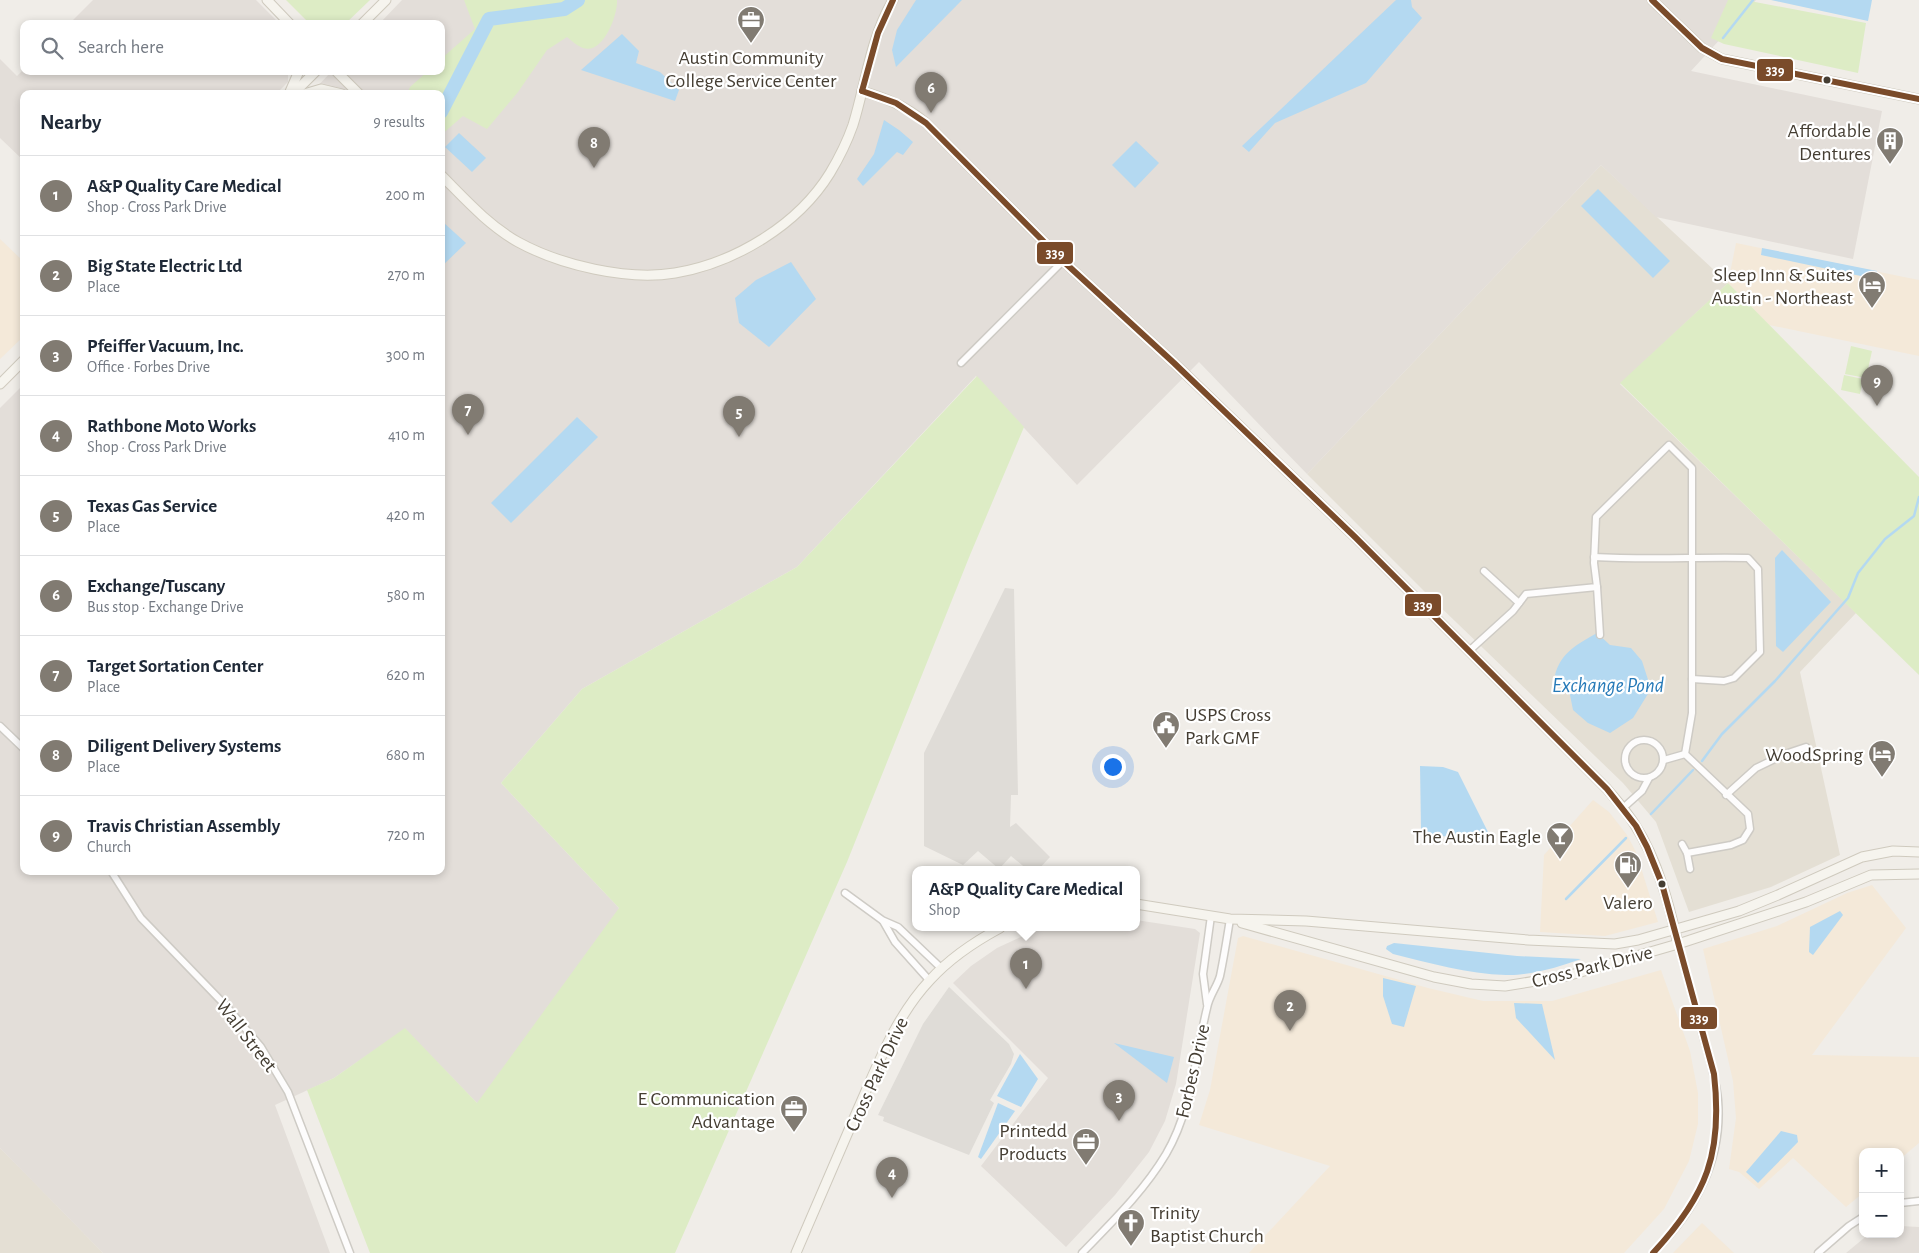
<!DOCTYPE html>
<meta charset="utf-8">
<style>
:root{--surface:#fff;--page:#f2f2f3;--text:#1f2937;--muted:#747a83;--line:#e0e1e3;--accent:#817b72}
body{margin:0;font-family:"Alegreya Sans",sans-serif;background:var(--page);color:var(--text)}
.controls{position:absolute;right:15px;bottom:15px;display:grid;overflow:hidden;border-radius:10px;box-shadow:0 2px 8px #0003}
.controls button{width:45px;height:45px;display:grid;place-items:center;padding:0;border:0;border-bottom:1px solid var(--line);background:var(--surface);color:var(--text);font:25px sans-serif}
.you{position:absolute;left:1112px;top:766px;width:18px;height:18px;margin:-12px;border:4px solid #fff;border-radius:50%;background:#1a73e8;box-shadow:0 0 0 8px #1a73e833}
.badge{display:grid;place-items:center;width:32px;height:32px;border-radius:50%;background:var(--accent);color:#fff;font-size:16px;font-weight:700}
.pin{position:absolute;translate:-50% -41px;filter:drop-shadow(0 1px 2px #0008)}
.pin::after{content:'';position:absolute;top:26px;width:18px;height:15px;background:inherit;clip-path:polygon(0 0,100% 0,50% 100%)}
.popup{position:absolute;left:912px;top:866px;width:228px;height:65px;box-sizing:border-box;display:grid;place-content:center;border-radius:10px;background:var(--surface);filter:drop-shadow(0 1px 4px #0005);font-size:16px;white-space:nowrap;color:var(--muted)}
.popup b{font-size:19px;color:var(--text)}
.popup::after{content:'';position:absolute;left:50%;top:100%;margin-left:-10px;border:10px solid transparent;border-top-color:var(--surface)}
.list{margin:0;padding:0;list-style:none}
h2{display:flex;justify-content:space-between;align-items:center;height:65px;margin:0;padding:0 20px;font-size:21px}
h2 small{font-size:16px;font-weight:400;color:var(--muted)}
.list li{display:grid;grid-template-columns:32px 1fr auto;gap:15px;align-items:center;box-sizing:border-box;height:80px;padding:0 20px;border-top:1px solid var(--line)}
.list b{display:block;font-size:19px;white-space:nowrap}
.list p{margin:0;font-size:16px;white-space:nowrap;color:var(--muted)}
.list em{font-size:16px;font-style:normal;color:var(--muted)}
.icon{flex:none;width:28px;height:28px;fill:none;stroke:currentColor;stroke-width:2;stroke-linecap:round;stroke-linejoin:round}
.map{position:relative;flex:none;width:1919px;height:1253px;overflow:hidden}
.search{position:absolute;background:var(--surface);box-shadow:0 2px 8px #0003;left:20px;top:20px;width:425px;height:55px;display:flex;align-items:center;gap:12px;box-sizing:border-box;padding:0 18px;border-radius:10px;color:var(--muted);font-size:19px}
.panel{position:absolute;background:var(--surface);box-shadow:0 2px 8px #0003;left:20px;top:90px;width:425px;height:785px;border-radius:10px}
.map>svg:first-child{display:block}
.residential{fill:#e4dfd4}
.commercial{fill:#f4e9d9}
.industrial{fill:#e3ded9}
.green{fill:#ddecc5}
.parking{fill:#dfdcd7}
.water{fill:#b4d9f1}
.lines{fill:none;stroke-linecap:round;stroke-linejoin:round}
.stream{stroke:#b4d9f1;stroke-width:2.5}
.river{stroke:#b4d9f1;stroke-width:14}
.street-casing{stroke:#cecbc5;stroke-width:9}
.secondary-casing{stroke:#cfcabe;stroke-width:11}
.street{stroke:#fdfcfc;stroke-width:6}
.secondary{stroke:#f6f4ee;stroke-width:9}
.bus-1-casing{stroke:#fff;stroke-width:10}
.bus-1{stroke:#7a4b2a;stroke-width:6}
.bus-dot{fill:#453e33;stroke:#fff;stroke-width:2}
.labels{text-anchor:middle;stroke-width:4.5;stroke-linejoin:round;paint-order:stroke}
.poi-label{font-size:20px;fill:#453e33;stroke:#fff;text-anchor:end}
.street-label{font-size:20px;fill:#453e33;stroke:#fff}
.water-label{font-size:21px;font-style:italic;fill:#267ab8;stroke:#fff}
.line-badge{stroke:#fff;stroke-width:2}
.badge-label{font-size:14px;text-anchor:middle;font-weight:bold;fill:#fff}
</style>
<div class="map">
<svg width="1919" height="1253" viewBox="0 0 1919 1253">
<rect width="100%" height="100%" fill="#f0ede8"/>
<g class="residential">
<polygon points="1601,165 1728,283 1620,384 1856,613 1800,672 1840,855 1771,887 1689,912 1656,822 1623,783 1430,597 1307,474"/>
<polygon points="0,1148 21,1169 103,1253 0,1253"/>
</g>
<g class="commercial">
<polygon points="0,239 24,262 24,336 0,359"/>
<polygon points="1736,243 1919,280 1919,356 1769,325 1728,283"/>
<polygon points="1593,800 1609,812 1627,835 1636,852 1658,922 1605,936 1540,932 1544,855"/>
<polygon points="1872,885 1906,928 1812,1055 1919,1057 1919,1143 1900,1159 1900,1152 1863,1152 1863,1193 1846,1207 1793,1158 1759,1189 1739,1172 1729,1169 1736,1118 1733,1081 1703,949 1777,926 1847,893"/>
<polygon points="1243,936 1428,988 1483,1001 1552,1001 1661,970 1690,1051 1698,1093 1698,1124 1689,1161 1664,1209 1624,1253 1249,1253 1330,1166 1199,1125 1210,1090 1238,938"/>
<polygon points="1702,1223 1734,1253 1673,1253"/>
</g>
<g class="industrial">
<polygon points="93,0 256,0 280,24 69,24"/>
<polygon points="402,0 1756,0 1691,71 1882,111 1853,259 1656,217 1601,165 1307,474 1199,362 1077,485 976,376 797,567 582,689 501,783 619,908 522,1119 477,1103 405,1029 334,1078 275,1105 330,1253 103,1253 0,1148 0,408 24,384 24,871 441,871 441,94 310,94 332,71 441,71 441,24 379,24"/>
<polygon points="0,59 17,76 24,69 24,71 288,71 288,82 276,94 24,94 24,161 0,138"/>
<polygon points="1136,920 1195,929 1200,933 1176,1084 1165,1121 1149,1152 1115,1195 1066,1247 981,1166 1048,1078 953,983 971,966 997,948 1025,935 1047,928 1136,928"/>
<polygon points="1900,1226 1919,1227 1919,1253 1846,1253 1869,1234 1900,1234"/>
</g>
<g class="green">
<polygon points="286,0 370,0 345,24 310,24"/>
<path d="M464,0H617C618,15 603,55 583,48C577,46 571,40 567,37L547,50L518,92L487,129L463,116L441,135V94H407L410,87L428,71H441V59L475,29Z"/>
<polygon points="1728,0 1750,0 1755,2 1866,23 1858,73 1724,44 1711,38"/>
<polygon points="1728,283 1919,477 1919,675 1620,383"/>
<polygon points="1851,346 1872,351 1866,378 1845,374"/>
<polygon points="1844,375 1863,379 1860,394 1841,390"/>
<polygon points="977,376 1024,427 970,555 847,862 675,1253 370,1253 307,1090 334,1078 405,1028 477,1103 619,908 501,783 582,689 797,567"/>
</g>
<g class="parking">
<polygon points="1005,588 1014,589 1018,795 1011,795 1010,827 1016,823 1050,857 1038,870 1028,870 1011,856 999,869 978,851 963,865 924,846 924,753"/>
<polygon points="949,987 1009,1044 1014,1054 1011,1064 990,1100 994,1103 969,1155 883,1121 884,1117 878,1115 923,1024"/>
</g>
<g class="water">
<polygon points="916,0 962,0 896,67 892,50 897,30"/>
<polygon points="1396,0 1411,0 1412,7 1422,18 1366,83 1275,123 1249,152 1242,146"/>
<polygon points="1771,0 1872,0 1868,21"/>
<polygon points="622,34 639,51 636,63 660,72 679,90 675,101 581,70"/>
<polygon points="884,120 899,130 913,142 903,155 897,152 863,186 857,179 874,154"/>
<polygon points="459,133 486,158 472,172 445,147"/>
<polygon points="1136,141 1159,163 1135,188 1112,165"/>
<polygon points="1598,189 1670,261 1653,278 1581,206"/>
<polygon points="444,223 466,243 441,267 441,226"/>
<polygon points="1762,248 1877,271 1875,279 1761,255"/>
<polygon points="791,262 816,299 769,347 739,323 735,298 756,280"/>
<polygon points="577,417 598,437 511,523 491,503"/>
<polygon points="1782,550 1831,602 1783,652 1776,646 1775,558"/>
<path d="M1597,633L1610,645L1631,648L1642,661L1651,689L1633,718L1610,733L1588,723L1573,710L1570,695L1564,683L1555,675C1561,652 1578,644 1597,633Z"/>
<polygon points="1420,766 1443,767 1458,772 1490,836 1484,839 1425,835 1421,829"/>
<polygon points="1840,911 1843,915 1813,955 1809,952 1810,927"/>
<path d="M1394,943L1517,956L1581,959C1559,967 1529,976 1506,975C1467,974 1430,963 1393,954L1386,949L1387,946Z"/>
<polygon points="1383,978 1416,986 1404,1027 1392,1024 1383,996"/>
<polygon points="1514,1003 1542,1004 1555,1060 1516,1018"/>
<polygon points="1114,1043 1174,1057 1167,1083"/>
<polygon points="1020,1054 1038,1079 1021,1107 997,1096"/>
<polygon points="998,1103 1015,1111 981,1159 978,1157"/>
<polygon points="1781,1131 1797,1135 1798,1142 1758,1183 1746,1172"/>
</g>
<g class="lines">
<g class="stream">
<polyline points="1723,38 1753,0"/>
<polyline points="1702,761 1722,734 1775,681 1848,598 1858,573 1885,539 1914,516 1919,497"/>
<polyline points="1651,814 1693,770"/>
<polyline points="1566,899 1626,838"/>
</g>
<polyline class="river" points="441,112 489,19 564,9 578,0"/>
<defs>
<g id="street">
<polyline points="961,363 1063,261"/>
<path d="M1594,557C1646,560 1697,557 1748,558L1758,569L1760,652L1734,678L1724,681L1692,679"/>
<polyline points="1484,571 1519,603"/>
<polyline points="1597,587 1600,635"/>
<polyline points="1469,651 1513,611 1526,594 1597,587 1594,563 1596,517 1669,445 1692,468 1692,713 1685,754 1748,814 1750,829 1743,840 1731,845 1687,853 1690,869"/>
<polyline points="0,726 24,749"/>
<circle cx="1644" cy="759" r="19"/>
<polyline points="1664,760 1685,754"/>
<polyline points="1726,795 1756,768 1785,754 1806,747"/>
<polyline points="1623,808 1642,791 1649,778"/>
<polyline points="1682,844 1687,853"/>
<polyline points="111,871 141,918 227,1007 261,1047 288,1092 350,1253"/>
<polyline points="845,893 882,920 898,927 941,968"/>
<polyline points="883,921 895,942 929,980"/>
<polyline points="1207,1004 1203,974 1211,916"/>
<polyline points="1900,1203 1919,1201"/>
<path d="M1082,1253C1112,1222 1144,1191 1166,1154C1192,1110 1195,1057 1207,1008C1209,996 1217,987 1220,976C1224,957 1227,938 1230,919"/>
<path d="M1653,1253C1695,1211 1723,1161 1718,1100C1716,1078 1709,1057 1703,1036C1695,1006 1687,975 1678,944"/>
<polyline points="1818,1253 1849,1226 1863,1217"/>
</g>
<g id="secondary">
<polyline points="267,0 290,24"/>
<polyline points="1652,0 1702,48 1722,59 1919,99"/>
<polyline points="362,24 386,0"/>
<polyline points="336,71 359,94"/>
<path d="M862,91C888,99 904,105 926,123L1063,261L1174,363L1355,537L1607,789C1617,801 1627,812 1635,825C1658,861 1669,904 1678,944"/>
<polyline points="289,94 299,71"/>
<polyline points="293,94 316,71"/>
<polyline points="304,94 321,89 342,94"/>
<path d="M441,175C465,199 488,225 518,242C560,265 627,281 675,273C735,263 798,225 830,173C839,158 847,142 853,125C866,83 870,39 893,0"/>
<polyline points="0,384 24,360"/>
<polyline points="1136,904 1230,919 1306,921 1528,940 1615,944 1638,940 1739,911 1778,895 1862,857 1893,851 1919,852"/>
<polyline points="1242,923 1434,977 1471,984 1505,986 1567,976 1678,944 1806,902 1871,875 1919,874"/>
<path d="M796,1253C817,1205 837,1157 858,1109C878,1064 896,1016 930,980C950,958 974,942 1000,928"/>
</g>
</defs>
<use href="#street" class="street-casing"/>
<use href="#secondary" class="secondary-casing"/>
<use href="#street" class="street"/>
<use href="#secondary" class="secondary"/>
<defs>
<g id="bus-1">
<polyline points="1652,0 1702,48 1722,59 1919,99"/>
<path d="M862,91L896,103L926,123L1063,261L1174,363L1355,537L1607,789L1636,826L1647,847L1662,884L1714,1074C1723,1153 1707,1195 1653,1253"/>
<polyline points="862,91 878,33 893,0"/>
</g>
</defs>
<use href="#bus-1" class="bus-1-casing"/>
<use href="#bus-1" class="bus-1"/>
</g>
<defs>
<symbol id="office-pin" viewBox="-11 -11 22 30"><path d="M0 17L-7.5 6A9.5 9.5 0 1 1 7.5 6Z" fill="#817b72" stroke="#fff"/><path d="M-6-3h4V-5.5h4V-3h4V5H-6ZM-1-4.5V-3h2v-1.5ZM-6 0V1H6V0Z" fill="#fff"/></symbol>
<symbol id="building-pin" viewBox="-11 -11 22 30"><path d="M0 17L-7.5 6A9.5 9.5 0 1 1 7.5 6Z" fill="#817b72" stroke="#fff"/><path d="M-4-6H4V6H1V3H-1V6H-4ZM-2.5-4.3h1.7v1.8h-1.7ZM.8-4.3h1.7v1.8H.8ZM-2.5-1h1.7V.8h-1.7ZM.8-1h1.7V.8H.8Z" fill="#fff"/></symbol>
<symbol id="hotel-pin" viewBox="-11 -11 22 30"><path d="M0 17L-7.5 6A9.5 9.5 0 1 1 7.5 6Z" fill="#817b72" stroke="#fff"/><path d="M-6-4.5h1.5V1H6V5H4.5V3h-9V5H-6ZM-4 0a1.8 1.8 0 1 1 3.6 0ZM.5 0V-2.5h3Q6-2.5 6 0Z" fill="#fff"/></symbol>
<symbol id="civic-pin" viewBox="-11 -11 22 30"><path d="M0 17L-7.5 6A9.5 9.5 0 1 1 7.5 6Z" fill="#817b72" stroke="#fff"/><path d="M-.6-6.5H3V-4.5H.6V-3L4-1V1h2V6H-6V1h2V-1L-.6-3ZM-1.2 2.5V6h2.4V2.5Z" fill="#fff"/></symbol>
<symbol id="bar-pin" viewBox="-11 -11 22 30"><path d="M0 17L-7.5 6A9.5 9.5 0 1 1 7.5 6Z" fill="#817b72" stroke="#fff"/><path d="M-6-5H6L.8 .8V4.5H3.5V6h-7V4.5H-.8V.8Z" fill="#fff"/></symbol>
<symbol id="fuel-pin" viewBox="-11 -11 22 30"><path d="M0 17L-7.5 6A9.5 9.5 0 1 1 7.5 6Z" fill="#817b72" stroke="#fff"/><path d="M-5.5-6h7V0h2V4h1.3V-2.5L3-4.5l.8-.8L6-3V5H2.5V1h-1V6h-7ZM-4.2-4.7v3.2H.2V-4.7Z" fill="#fff"/></symbol>
<symbol id="church-pin" viewBox="-11 -11 22 30"><path d="M0 17L-7.5 6A9.5 9.5 0 1 1 7.5 6Z" fill="#817b72" stroke="#fff"/><path d="M-1.2-6h2.4v3.5h3.3v2.4h-3.3V6h-2.4V-.1h-3.3v-2.4h3.3Z" fill="#fff"/></symbol>
</defs>
<g fill-rule="evenodd">
<use href="#office-pin" x="735" y="4" width="32" height="43"/>
<use href="#building-pin" x="1874" y="125" width="32" height="43"/>
<use href="#hotel-pin" x="1856" y="269" width="32" height="43"/>
<use href="#civic-pin" x="1150" y="709" width="32" height="43"/>
<use href="#hotel-pin" x="1866" y="738" width="32" height="43"/>
<use href="#bar-pin" x="1544" y="820" width="32" height="43"/>
<use href="#fuel-pin" x="1612" y="849" width="32" height="43"/>
<use href="#office-pin" x="778" y="1093" width="32" height="43"/>
<use href="#office-pin" x="1070" y="1126" width="32" height="43"/>
<use href="#church-pin" x="1115" y="1207" width="32" height="43"/>
</g>
<g class="bus-dot">
<circle cx="1827" cy="80" r="4.5"/>
<circle cx="1662" cy="884" r="4.5"/>
</g>
<g class="labels">
<g class="poi-label">
<text x="751" y="64" text-anchor="middle">Austin Community<tspan x="751" dy="23">College Service Center</tspan></text>
<text x="1871" y="137">Affordable<tspan x="1871" dy="23">Dentures</tspan></text>
<text x="1853" y="281">Sleep Inn &amp; Suites<tspan x="1853" dy="23">Austin - Northeast</tspan></text>
<text x="1185" y="721" text-anchor="start">USPS Cross<tspan x="1185" dy="23">Park GMF</tspan></text>
<text x="1863" y="761">WoodSpring</text>
<text x="1541" y="843">The Austin Eagle</text>
<text x="1628" y="909" text-anchor="middle">Valero</text>
<text x="775" y="1105">E Communication<tspan x="775" dy="23">Advantage</tspan></text>
<text x="1067" y="1137">Printedd<tspan x="1067" dy="23">Products</tspan></text>
<text x="1150" y="1219" text-anchor="start">Trinity<tspan x="1150" dy="23">Baptist Church</tspan></text>
</g>
<g class="street-label">
<text transform="translate(1592 966) rotate(-14)" y="7">Cross Park Drive</text>
<text transform="translate(247 1035) rotate(52)" y="7">Wall Street</text>
<text transform="translate(1192 1071) rotate(-77)" y="7">Forbes Drive</text>
<text transform="translate(876 1074) rotate(-65)" y="7">Cross Park Drive</text>
</g>
<g class="water-label">
<text x="1608" y="692">Exchange Pond</text>
</g>
</g>
<g class="line-badge">
<rect x="1756" y="58" width="38" height="24" rx="5" fill="#7a4b2a"/>
<rect x="1036" y="241" width="38" height="24" rx="5" fill="#7a4b2a"/>
<rect x="1404" y="593" width="38" height="24" rx="5" fill="#7a4b2a"/>
<rect x="1680" y="1006" width="38" height="24" rx="5" fill="#7a4b2a"/>
</g>
<g class="badge-label">
<text x="1775" y="75">339</text>
<text x="1055" y="258">339</text>
<text x="1423" y="610">339</text>
<text x="1699" y="1023">339</text>
</g>
</svg>
<div class="controls">
<button>+</button>
<button>−</button>
</div>
<div class="you"></div>
<div class="pin badge" style="left:1026px;top:989px">1</div>
<div class="popup"><b>A&amp;P Quality Care Medical</b>Shop</div>
<div class="pin badge" style="left:1290px;top:1031px">2</div>
<div class="pin badge" style="left:1119px;top:1121px">3</div>
<div class="pin badge" style="left:892px;top:1198px">4</div>
<div class="pin badge" style="left:739px;top:437px">5</div>
<div class="pin badge" style="left:931px;top:113px">6</div>
<div class="pin badge" style="left:468px;top:435px">7</div>
<div class="pin badge" style="left:594px;top:168px">8</div>
<div class="pin badge" style="left:1877px;top:406px">9</div>
<div class="search"><svg class="icon" aria-label="search" viewBox="0 0 24 24"><circle cx="10" cy="10" r="6"/><path d="M15 15l6 6"/></svg>Search here</div>
<section class="panel">
<h2>Nearby<small>9 results</small></h2>
<ul class="list">
<li><span class="badge">1</span><div><b>A&amp;P Quality Care Medical</b><p>Shop · Cross Park Drive</p></div><em>200 m</em></li>
<li><span class="badge">2</span><div><b>Big State Electric Ltd</b><p>Place</p></div><em>270 m</em></li>
<li><span class="badge">3</span><div><b>Pfeiffer Vacuum, Inc.</b><p>Office · Forbes Drive</p></div><em>300 m</em></li>
<li><span class="badge">4</span><div><b>Rathbone Moto Works</b><p>Shop · Cross Park Drive</p></div><em>410 m</em></li>
<li><span class="badge">5</span><div><b>Texas Gas Service</b><p>Place</p></div><em>420 m</em></li>
<li><span class="badge">6</span><div><b>Exchange/Tuscany</b><p>Bus stop · Exchange Drive</p></div><em>580 m</em></li>
<li><span class="badge">7</span><div><b>Target Sortation Center</b><p>Place</p></div><em>620 m</em></li>
<li><span class="badge">8</span><div><b>Diligent Delivery Systems</b><p>Place</p></div><em>680 m</em></li>
<li><span class="badge">9</span><div><b>Travis Christian Assembly</b><p>Church</p></div><em>720 m</em></li>
</ul>
</section>
</div>
